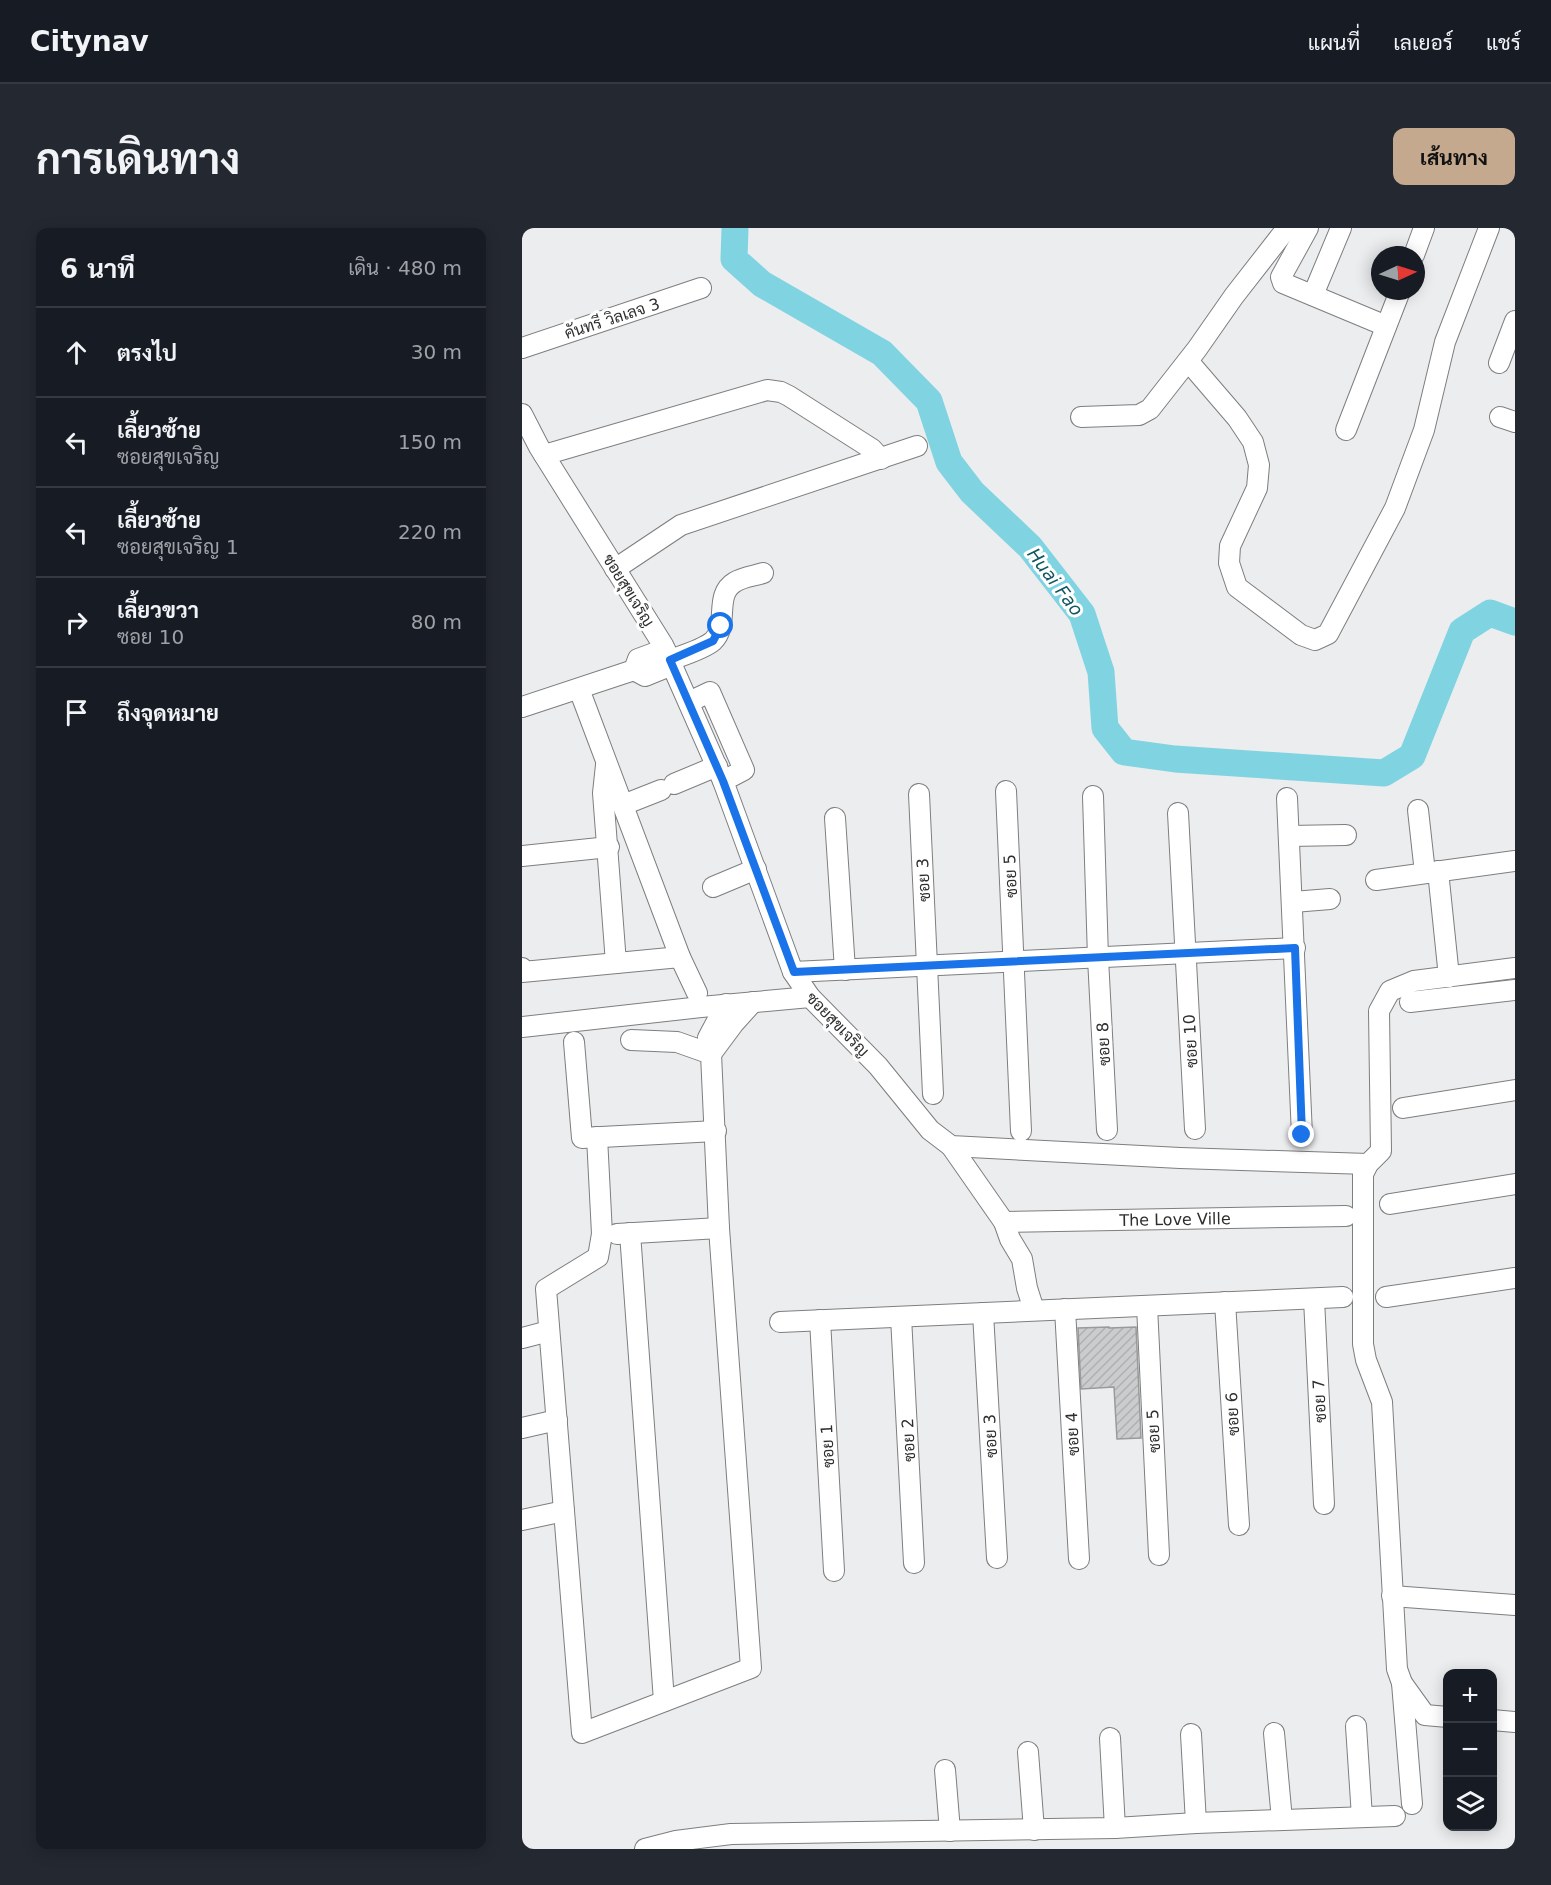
<!DOCTYPE html>
<html lang="th">
<meta charset="utf-8">
<style>
:root{--surface:#171b24;--page:#242831;--text:#f1f3f6;--muted:#9ea1a6;--line:#363941;--accent:#c4a98e}
body{margin:0;font-family:"DejaVu Sans",Sarabun,sans-serif;background:var(--page);color:var(--text)}
.controls{position:absolute;right:18px;bottom:18px;display:grid;overflow:hidden;border-radius:12px;box-shadow:0 3px 15px #0003}
.controls button{width:54px;height:54px;display:grid;place-items:center;padding:0;border:0;border-bottom:2px solid var(--line);background:var(--surface);color:var(--text);font:30px sans-serif}
.compass{position:absolute;left:849px;top:18px;width:54px;height:54px;border-radius:50%;background:var(--surface);box-shadow:0 3px 15px #0003;rotate:86deg}
.stop{position:absolute;width:18px;height:18px;margin:-14px;border:4px solid #1a73e8;border-radius:50%;background:#fff}
.stop.end{background:#1a73e8;border-color:#fff;box-shadow:0 2px 6px #0008}
.list{margin:0;padding:0;list-style:none}
h2{display:flex;justify-content:space-between;align-items:center;height:78px;margin:0;padding:0 24px;font-size:26px}
h2 small{font-size:20px;font-weight:400;color:var(--muted)}
.list li{display:grid;grid-template-columns:39px 1fr auto;gap:18px;align-items:center;box-sizing:border-box;height:90px;padding:0 24px;border-top:2px solid var(--line)}
.list b{display:block;font-size:22px;white-space:nowrap}
.list p{margin:0;font-size:20px;white-space:nowrap;color:var(--muted)}
.list em{font-size:20px;font-style:normal;color:var(--muted)}
.icon{flex:none;width:33px;height:33px;fill:none;stroke:currentColor;stroke-width:2;stroke-linecap:round;stroke-linejoin:round}
.map{position:relative;flex:none;width:993px;height:1621px;overflow:hidden;border-radius:12px}
header{display:flex;align-items:center;gap:36px;box-sizing:border-box;height:84px;padding:0 30px;background:var(--surface);border-bottom:2px solid var(--line)}
header strong{font-size:28px}
nav{display:flex;gap:33px;margin-inline-start:auto;font-size:21px}
.intro{display:flex;align-items:center;justify-content:space-between;box-sizing:border-box;height:144px;padding:0 36px}
h1{margin:0;font-size:42px}
.button{padding:15px 27px;border-radius:12px;background:var(--accent);color:#111;font-size:21px;font-weight:700}
main{display:flex;gap:36px;padding:0 36px}
aside{flex:1;background:var(--surface);border-radius:12px;box-shadow:0 3px 15px #0003}
.map>svg:first-child{display:block}
.lines{fill:none;stroke-linecap:round;stroke-linejoin:round}
.river{stroke:#80d4e1;stroke-width:27}
.building{fill:url(#building-hatch);stroke:#999a9b;stroke-width:1.5}
.minor-casing{stroke:#7d7e7f;stroke-width:22}
.minor{stroke:#fff;stroke-width:20}
.route{stroke:#1a73e8;stroke-width:8}
.labels{text-anchor:middle;stroke-width:6;stroke-linejoin:round;paint-order:stroke}
.street-label{font-size:16px;fill:#2d2e2e;stroke:#fff}
.water-label{font-size:18px;font-style:italic;fill:#0e5861;stroke:#fff}
</style>
<header>
<strong>Citynav</strong>
<nav><a>แผนที่</a><a>เลเยอร์</a><a>แชร์</a></nav>
</header>
<div class="intro"><h1>การเดินทาง</h1><a class="button">เส้นทาง</a></div>
<main>
<aside>
<h2>6 นาที<small>เดิน · 480 m</small></h2>
<ul class="list">
<li><svg class="icon" aria-label="ahead" viewBox="0 0 24 24"><path d="M12 20V5M6 11l6-6 6 6"/></svg><div><b>ตรงไป</b></div><em>30 m</em></li>
<li><svg class="icon" aria-label="left" viewBox="0 0 24 24"><path d="M17 20v-9H6M10 6l-5 5 5 5"/></svg><div><b>เลี้ยวซ้าย</b><p>ซอยสุขเจริญ</p></div><em>150 m</em></li>
<li><svg class="icon" aria-label="left" viewBox="0 0 24 24"><path d="M17 20v-9H6M10 6l-5 5 5 5"/></svg><div><b>เลี้ยวซ้าย</b><p>ซอยสุขเจริญ 1</p></div><em>220 m</em></li>
<li><svg class="icon" aria-label="right" viewBox="0 0 24 24"><path d="M7 20v-9h11M14 6l5 5-5 5"/></svg><div><b>เลี้ยวขวา</b><p>ซอย 10</p></div><em>80 m</em></li>
<li><svg class="icon" aria-label="arrive" viewBox="0 0 24 24"><path d="M6 21V4h12l-3 4 3 4H6"/></svg><div><b>ถึงจุดหมาย</b></div></li>
</ul>
</aside>
<div class="map">
<svg width="993" height="1621" viewBox="0 0 993 1621">
<defs>
<pattern id="building-hatch" width="6" height="6" patternUnits="userSpaceOnUse" patternTransform="scale(1.5)"><rect width="6" height="6" fill="#cbcccd"/><path d="M-1 1l2-2M0 6l6-6M5 7l2-2" fill="none" stroke="#afb0b0"/></pattern>
</defs>
<rect width="100%" height="100%" fill="#ecedef"/>
<g class="lines">
<polyline class="river" points="213,0 212,31 240,56 360,125 407,173 427,234 450,264 508,319 560,386 579,444 583,500 602,524 653,531 862,545 890,528 940,403 968,385 993,394"/>
</g>
<polygon class="building" points="587,1099 587,1100 614,1099 619,1210 595,1211 592,1159 559,1161 556,1100"/>
<g class="lines">
<defs>
<g id="minor">
<polyline points="786,0 759,49 761,55 864,98"/>
<polyline points="892,27 902,0"/>
<polyline points="791,67 819,0"/>
<polyline points="0,120 179,60"/>
<polyline points="666,133 715,190 731,214 737,237 735,260 708,318 707,335 715,359 779,407 793,412 806,406 873,280 902,202 923,114 967,0"/>
<polyline points="977,135 993,93"/>
<polyline points="0,186 17,219 141,417 201,553 271,744 288,769 356,838 408,902 429,918 658,930 846,936"/>
<polyline points="559,189 617,187 628,181 675,121 712,68 765,0"/>
<polyline points="978,189 993,194"/>
<polyline points="824,202 878,63"/>
<polyline points="22,227 245,162 259,164 267,168 350,221 359,231"/>
<polyline points="93,341 159,297 395,218"/>
<path d="M148,432C159,428 182,421 191,413C208,397 191,367 213,354C221,349 232,348 241,345"/>
<polyline points="112,442 116,431 143,421"/>
<polyline points="57,461 158,729 175,765"/>
<polyline points="167,474 188,464 222,542 201,553"/>
<polyline points="0,479 112,442 123,448 150,437"/>
<polyline points="84,537 81,565 94,735"/>
<polyline points="152,556 195,538"/>
<polyline points="484,563 499,903"/>
<polyline points="397,566 411,866"/>
<polyline points="571,568 576,730 585,902"/>
<polyline points="765,570 780,907"/>
<polyline points="101,577 139,562"/>
<polyline points="896,582 903,645"/>
<polyline points="656,585 673,901"/>
<polyline points="313,590 323,742"/>
<polyline points="767,608 824,607"/>
<polyline points="0,628 87,619"/>
<polyline points="916,643 927,749"/>
<polyline points="854,652 993,633"/>
<polyline points="191,659 234,641"/>
<polyline points="771,674 808,671"/>
<polyline points="0,740 0,744 158,729"/>
<polyline points="271,744 773,720"/>
<polyline points="888,774 993,762"/>
<polyline points="0,799 179,779 288,769"/>
<polyline points="52,814 60,910 194,903"/>
<polyline points="189,826 212,795 231,774"/>
<polyline points="189,826 186,810 204,776"/>
<polyline points="881,880 993,862"/>
<polyline points="75,909 80,1006 76,1029 24,1061 60,1505 229,1440 197,1000 189,826 155,814 109,812"/>
<polyline points="429,918 482,994 488,1011 500,1031 505,1060 512,1082"/>
<polyline points="868,976 993,956"/>
<polyline points="482,994 824,988"/>
<polyline points="108,1005 142,1473"/>
<polyline points="95,1006 197,1000"/>
<polyline points="864,1069 993,1050"/>
<polyline points="792,1071 802,1276"/>
<polyline points="703,1074 717,1297"/>
<polyline points="625,1078 637,1327"/>
<polyline points="543,1081 557,1331"/>
<polyline points="461,1085 475,1330"/>
<polyline points="379,1089 392,1335"/>
<polyline points="298,1092 312,1343"/>
<polyline points="258,1094 821,1069"/>
<polyline points="0,1110 27,1103"/>
<polyline points="0,1200 35,1192"/>
<polyline points="0,1292 42,1283"/>
<polyline points="870,1368 993,1377"/>
<polyline points="880,1455 890,1576"/>
<polyline points="926,1489 903,1487 880,1455 875,1441 860,1174 844,1132 841,1116 841,946 846,936 859,923 857,783 868,763 892,753 993,740"/>
<polyline points="970,1492 993,1494"/>
<polyline points="834,1498 840,1589"/>
<polyline points="752,1505 760,1592"/>
<polyline points="669,1506 674,1595"/>
<polyline points="588,1510 593,1600"/>
<polyline points="506,1524 512,1602"/>
<polyline points="423,1542 428,1603"/>
<polyline points="123,1621 154,1613 209,1606 593,1600 674,1595 873,1588"/>
</g>
</defs>
<use href="#minor" class="minor-casing"/>
<use href="#minor" class="minor"/>
</g>
<g class="lines">
<polyline class="route" points="199,398 191,413 148,432 201,553 272,744 773,720 780,907"/>
</g>
<g class="labels">
<g class="street-label">
<text transform="translate(90 90) rotate(-18)" y="6">คันทรี วิลเลจ 3</text>
<text transform="translate(107 362) rotate(58)" y="6">ซอยสุขเจริญ</text>
<text transform="translate(488 648) rotate(-93)" y="6">ซอย 5</text>
<text transform="translate(401 652) rotate(-93)" y="6">ซอย 3</text>
<text transform="translate(316 796) rotate(46)" y="6">ซอยสุขเจริญ</text>
<text transform="translate(668 813) rotate(-93)" y="6">ซอย 10</text>
<text transform="translate(581 816) rotate(-93)" y="6">ซอย 8</text>
<text transform="translate(653 991) rotate(-1)" y="6">The Love Ville</text>
<text transform="translate(797 1173) rotate(-93)" y="6">ซอย 7</text>
<text transform="translate(710 1186) rotate(-93)" y="6">ซอย 6</text>
<text transform="translate(631 1203) rotate(-93)" y="6">ซอย 5</text>
<text transform="translate(550 1206) rotate(-93)" y="6">ซอย 4</text>
<text transform="translate(468 1208) rotate(-93)" y="6">ซอย 3</text>
<text transform="translate(386 1212) rotate(-93)" y="6">ซอย 2</text>
<text transform="translate(305 1218) rotate(-93)" y="6">ซอย 1</text>
</g>
<g class="water-label">
<text transform="translate(533 354) rotate(53)" y="6">Huai Fao</text>
</g>
</g>
</svg>
<div class="controls">
<button>+</button>
<button>−</button>
<button><svg class="icon" aria-label="layers" viewBox="0 0 24 24"><path d="M12 4l9 5-9 5-9-5zM3 14l9 5 9-5"/></svg></button>
</div>
<svg class="compass" viewBox="-18 -18 36 36"><path d="M0-13l5 13h-10z" fill="#e53935"/><path d="M0 13l5-13h-10z" fill="#9ea1a6"/></svg>
<div class="stop" style="left:199px;top:398px"></div>
<div class="stop end" style="left:780px;top:907px"></div>
</div>
</main>
